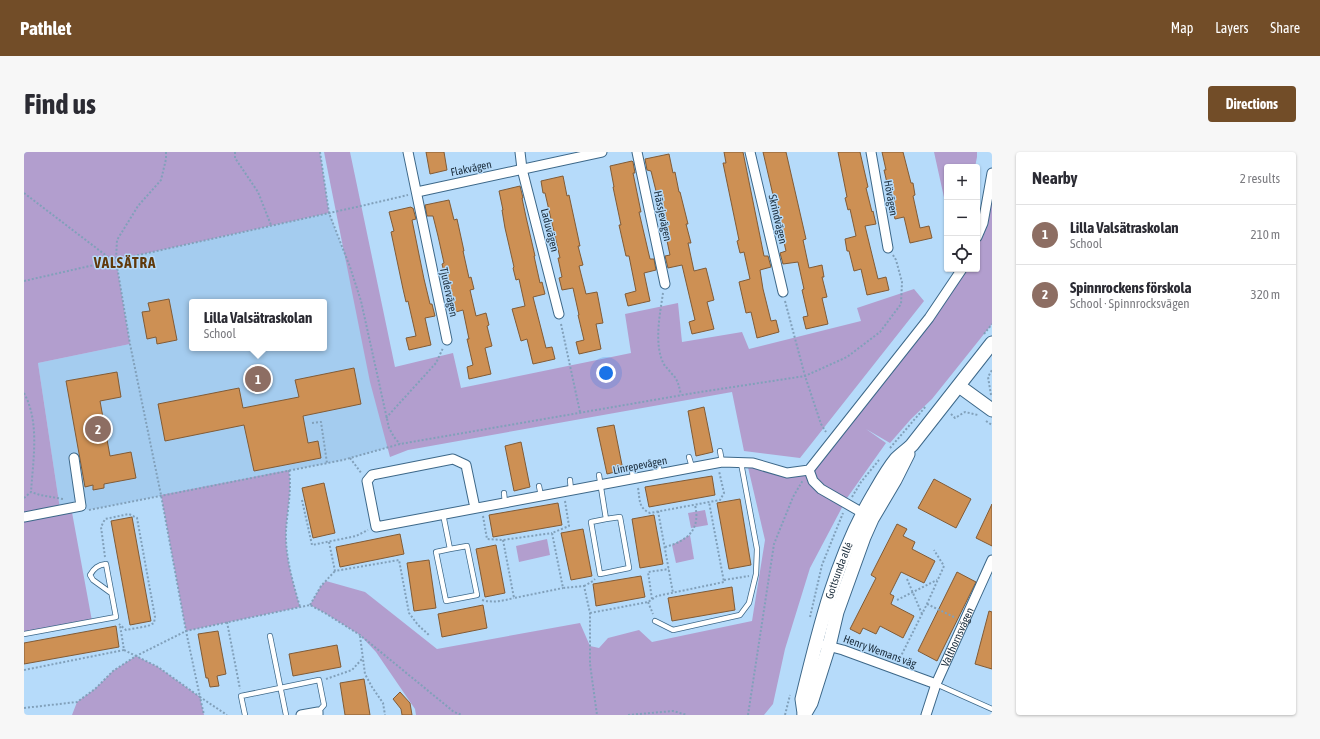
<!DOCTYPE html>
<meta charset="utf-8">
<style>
:root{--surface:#fff;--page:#f7f7f7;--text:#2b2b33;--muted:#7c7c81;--line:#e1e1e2;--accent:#724d28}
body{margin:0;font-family:"Asap Condensed",sans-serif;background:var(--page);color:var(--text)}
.controls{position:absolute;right:12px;top:12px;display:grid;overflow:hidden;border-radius:4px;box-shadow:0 1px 3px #0004}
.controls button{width:36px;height:36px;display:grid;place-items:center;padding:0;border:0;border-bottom:1px solid var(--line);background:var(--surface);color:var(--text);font:20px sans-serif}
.you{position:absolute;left:582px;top:221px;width:14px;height:14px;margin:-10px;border:3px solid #fff;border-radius:50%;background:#1a73e8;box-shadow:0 0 0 6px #1a73e833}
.badge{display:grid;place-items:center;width:26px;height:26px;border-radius:50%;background:var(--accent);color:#fff;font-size:13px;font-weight:700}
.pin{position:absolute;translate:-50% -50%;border:2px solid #fff;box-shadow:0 1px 4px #0006}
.popup{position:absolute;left:165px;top:147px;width:138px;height:52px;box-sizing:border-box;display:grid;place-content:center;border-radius:4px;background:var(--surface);filter:drop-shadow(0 1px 3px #0005);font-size:13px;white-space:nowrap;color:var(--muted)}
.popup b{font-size:15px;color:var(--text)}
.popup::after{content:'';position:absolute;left:50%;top:100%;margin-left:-8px;border:8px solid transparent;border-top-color:var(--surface)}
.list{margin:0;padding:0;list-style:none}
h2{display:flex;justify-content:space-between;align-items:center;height:52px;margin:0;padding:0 16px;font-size:17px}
h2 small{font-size:13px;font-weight:400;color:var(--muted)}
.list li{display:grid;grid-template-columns:26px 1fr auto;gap:12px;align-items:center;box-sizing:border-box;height:60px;padding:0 16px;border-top:1px solid var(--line)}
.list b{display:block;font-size:15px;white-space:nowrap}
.list p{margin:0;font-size:13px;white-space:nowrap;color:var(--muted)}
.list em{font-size:13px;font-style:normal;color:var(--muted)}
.icon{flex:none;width:22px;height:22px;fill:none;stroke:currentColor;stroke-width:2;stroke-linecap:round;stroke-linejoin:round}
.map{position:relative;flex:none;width:968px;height:563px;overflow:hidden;border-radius:4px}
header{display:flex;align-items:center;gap:24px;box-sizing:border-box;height:56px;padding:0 20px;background:var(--accent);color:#fff}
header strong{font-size:19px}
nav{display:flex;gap:22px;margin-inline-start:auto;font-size:14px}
.intro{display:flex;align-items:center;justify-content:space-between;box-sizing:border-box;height:96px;padding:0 24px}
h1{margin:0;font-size:28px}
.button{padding:10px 18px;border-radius:4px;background:var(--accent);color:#fff;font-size:14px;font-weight:700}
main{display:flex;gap:24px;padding:0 24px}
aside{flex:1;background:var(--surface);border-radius:4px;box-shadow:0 1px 3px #0004}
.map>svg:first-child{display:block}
.built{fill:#a4ccef;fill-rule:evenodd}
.green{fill:#b29ece}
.building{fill:#cd9054;stroke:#815b36}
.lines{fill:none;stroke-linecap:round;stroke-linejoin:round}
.lane-casing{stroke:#3d6889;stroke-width:6}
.street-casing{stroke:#3d6889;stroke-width:11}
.secondary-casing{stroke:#3d6889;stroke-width:15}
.path{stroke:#81a0ba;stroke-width:2;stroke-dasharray:2 2;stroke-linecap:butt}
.lane{stroke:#fff;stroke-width:4.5}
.street{stroke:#fff;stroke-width:9}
.secondary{stroke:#fff;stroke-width:13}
.labels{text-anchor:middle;stroke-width:3;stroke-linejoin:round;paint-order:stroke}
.street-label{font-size:11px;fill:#1b2d3c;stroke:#b6dbfa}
.district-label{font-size:15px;font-weight:bold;letter-spacing:1px;fill:#60390a;stroke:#b6dbfa}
</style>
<header>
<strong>Pathlet</strong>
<nav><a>Map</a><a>Layers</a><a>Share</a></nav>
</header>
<div class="intro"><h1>Find us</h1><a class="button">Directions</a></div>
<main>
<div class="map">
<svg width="968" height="563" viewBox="0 0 968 563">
<rect width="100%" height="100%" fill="#b6dbfa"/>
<path class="built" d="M305,61L326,115L376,292L319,308L64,358L57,354L36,357L14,211L106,192L92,108ZM168,150H300V196H168Z"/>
<g class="green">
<polygon points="0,0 296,0 305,61 92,108 106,192 14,211 36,357 47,355 68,469 0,482"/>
<polygon points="300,0 326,0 371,215 429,201 437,236 607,201 601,162 654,151 658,190 718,180 725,197 837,169 833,156 890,137 900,149 776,306 720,299 708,240 384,298 366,305 346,230"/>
<polygon points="910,0 953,0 953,5 951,15 923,15 923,59"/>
<polygon points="968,21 968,172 908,247 887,267 866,291 842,277 862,291 823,346 786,416 761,497 749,552 740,563 392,563 391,557 352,500 336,483 301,461 286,453 297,434 302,429 341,440 413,497 556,471 566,494 575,496 584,486 615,478 628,490 728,469 741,388 723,311 763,321 785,318 938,117 953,117 953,85"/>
<path d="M265,318C268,339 263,359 262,379C261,404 269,431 276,455L162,479L137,343Z"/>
<polygon points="681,358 684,373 667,376 664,361"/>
<polygon points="666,383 670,407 652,411 648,393"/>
<polygon points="523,387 526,403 495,410 492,394"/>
<polygon points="112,504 134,515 176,545 180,563 48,563 53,550 71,537 89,519"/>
</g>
<g class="building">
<polygon points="402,0 420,0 423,18 406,22"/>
<polygon points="700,0 719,0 740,104 744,104 747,115 736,118 739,137 747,169 752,168 755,180 733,186 727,160 722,161 715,130 726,127 720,100 716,101 713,89 715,88 699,11 702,11"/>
<polygon points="739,0 762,0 782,87 779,88 785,116 798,113 800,125 798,125 803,145 798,146 804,172 782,177 779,165 784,164 778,138 780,137 774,110 759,112 756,101 762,99"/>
<polygon points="814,0 836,0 844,35 842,36 848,60 849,59 852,72 841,74 854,127 862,125 865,138 843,143 837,117 830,119 825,99 823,99 821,87 832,84 826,57 824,58 821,46 823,45"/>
<polygon points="858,0 879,0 887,31 889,31 891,43 889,44 896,76 905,74 908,86 886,91 880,65 871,67 868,55 871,54 865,30 863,31 860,18 862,18"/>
<polygon points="645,2 649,21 651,20 655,40 656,40 664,72 662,72 667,91 664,91 670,119 682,116 690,148 683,150 690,177 668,182 665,170 671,168 658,113 644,116 641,104 646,103 642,84 643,83 627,19 623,18 621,7"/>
<polygon points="608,9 609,10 611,21 609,21 617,60 615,60 626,107 630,107 632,118 620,121 626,149 604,154 601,142 612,139 605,104 602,104 595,73 597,73 589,35 590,35 586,14"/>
<polygon points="539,24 543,44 545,43 556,94 554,94 559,113 555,114 562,142 573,140 579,171 572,172 577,197 555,202 552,190 560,188 554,163 555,163 549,136 538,138 535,126 538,125 534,106 536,106 521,41 519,41 517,29"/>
<polygon points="496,34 499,46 498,46 502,65 511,104 510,104 516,131 518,130 521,142 509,145 522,196 528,195 531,207 509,212 503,187 497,189 488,157 501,154 495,127 492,128 489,116 490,115 481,76 478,58 479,58 475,39"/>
<polygon points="425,48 430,68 433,67 440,99 439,99 445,126 447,125 450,137 446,138 452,164 462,161 465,173 463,174 468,194 461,196 467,222 445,227 443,215 449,213 443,187 445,187 439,158 428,161 425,149 429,148 423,123 421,124 418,112 420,111 414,84 409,64 403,64 401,53"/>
<polygon points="387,55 388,56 389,56 392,67 388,68 400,127 406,152 408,152 411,164 401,166 407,193 385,198 382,186 392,184 384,149 382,150 379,137 367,80 370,79 365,60"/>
<polygon points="145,147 153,188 133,192 132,185 123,187 118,160 126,159 124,151"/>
<polygon points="330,216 337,252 279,264 284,291 294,289 297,306 230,319 220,273 141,289 134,252 215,236 219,256 275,245 271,228"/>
<polygon points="93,220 97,245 76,249 86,304 107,300 112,326 80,332 80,336 69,338 69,333 61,335 42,229"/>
<polygon points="680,255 689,300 672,304 664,259"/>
<polygon points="590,273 599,318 583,322 573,276"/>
<polygon points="497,290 506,335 490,339 481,294"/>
<polygon points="688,324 691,343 625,355 621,335"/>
<polygon points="910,327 947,347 932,376 894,356"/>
<polygon points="300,331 311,381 289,386 278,336"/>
<polygon points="716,347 727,413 705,417 693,351"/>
<polygon points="534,351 538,373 469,385 465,363"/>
<polygon points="968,352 968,394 952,386"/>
<polygon points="630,363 639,412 616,416 608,367"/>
<polygon points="108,365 127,469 106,473 87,369"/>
<polygon points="873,372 883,377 879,384 891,390 888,397 911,409 900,431 877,420 866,442 870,444 867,452 890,464 879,486 856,474 852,482 839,476 836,482 826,477 852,426 847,423"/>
<polygon points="559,377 568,424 547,428 537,381"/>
<polygon points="376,382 380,402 316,415 312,395"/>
<polygon points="472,393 481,441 461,445 452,397"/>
<polygon points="405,408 412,456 390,459 383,411"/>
<polygon points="933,420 952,430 913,509 894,499"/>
<polygon points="617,424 621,445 572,454 569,432"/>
<polygon points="708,435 711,458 648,469 644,446"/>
<polygon points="459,453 463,476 418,485 414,462"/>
<polygon points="965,459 968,460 968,517 951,512"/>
<polygon points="92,474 95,495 0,512 0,491"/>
<polygon points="194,479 202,522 193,524 195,534 186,535 184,526 182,526 174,482"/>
<polygon points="313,493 317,515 269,524 265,502"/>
<polygon points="340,527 346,563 321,563 316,531"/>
<polygon points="376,540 386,551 388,563 378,563 377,557 369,547"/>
</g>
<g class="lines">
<defs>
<g id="lane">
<polyline points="696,299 698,310"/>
<polyline points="665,305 668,315"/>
<polyline points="634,311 636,322"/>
<polyline points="608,317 609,327"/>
<polyline points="575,323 582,367 567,370 576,422 605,416 596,365 582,367"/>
<polyline points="546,328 547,338"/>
<polyline points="515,334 517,344"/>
<polyline points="480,341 481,351"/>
<polyline points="419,362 426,397 412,400 422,449 453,443 443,394 426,397"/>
<polyline points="631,469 649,478 716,463 725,451 732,422 733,397 717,311"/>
<path d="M0,482L92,465L82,412C74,413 70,416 66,423L69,428L87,441"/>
<polyline points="246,484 262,563"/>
<polyline points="912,532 968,557"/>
<polyline points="221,563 217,544 295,528 300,553 294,560"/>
</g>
<g id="street">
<polyline points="384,0 423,188"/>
<polyline points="496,0 498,17 535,162"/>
<polyline points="613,0 641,132"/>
<polyline points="726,0 759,140"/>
<polyline points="847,0 864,96"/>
<polyline points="393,40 578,0"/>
<polyline points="953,85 959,71 968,21"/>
<polyline points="785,318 789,329 797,337 844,364"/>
<polyline points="451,356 442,313 429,307 348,323 343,329 352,375 698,310 729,311 763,321 785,318 905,166 938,117"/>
<polyline points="0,365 57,354 50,306"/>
<polyline points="800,493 819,498 912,532"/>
<polyline points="277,563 294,560 294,563"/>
<path id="s1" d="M902,563L912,532L968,408"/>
</g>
<g id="secondary">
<polyline points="935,234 968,258"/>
<path id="s2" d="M780,561L778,547C795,477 812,406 849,343C856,331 863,318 872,307C877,302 883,298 888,293L968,191"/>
<polyline points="780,563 787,551 805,494 813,460 840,385 848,367 871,328 884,302"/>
</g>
</defs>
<use href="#lane" class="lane-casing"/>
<use href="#street" class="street-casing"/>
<use href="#secondary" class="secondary-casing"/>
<g class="path">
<polyline points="142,0 142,7 137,28 114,54 93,88 92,108 106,192 137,343 162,479 176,545 203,563"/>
<polyline points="211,0 211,6 234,40 247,73"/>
<polyline points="296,0 305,61 326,115 337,149 365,276 370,285 376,292"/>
<polyline points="0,41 88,108"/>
<polyline points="0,129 92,108 337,54 384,43"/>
<path d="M639,141C636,162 629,195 641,214C643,216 645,218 647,221C654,227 655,234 657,243"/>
<polyline points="761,149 781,224 797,272 802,280"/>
<polyline points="537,172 556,260"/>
<polyline points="960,182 968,172"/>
<path d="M0,241C16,270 9,308 7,340"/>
<polyline points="967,243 964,225 968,218"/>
<polyline points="927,262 931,266 941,260 954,263"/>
<polyline points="362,266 412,211 419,196"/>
<polyline points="962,269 968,273"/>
<polyline points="288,271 297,270 303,311"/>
<polyline points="866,296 902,254"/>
<polyline points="326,306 338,322"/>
<path d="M265,318C268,339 263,359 262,379C261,404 269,431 276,455"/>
<path d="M614,336C616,347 614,356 626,361L696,348L700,341L695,319"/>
<polyline points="828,345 837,330 855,308"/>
<polyline points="0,346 7,340 16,343 39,347"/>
<polyline points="278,348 288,393 332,384 344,378"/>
<polyline points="541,349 545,374 528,381 539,436 560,434 566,461 566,512 573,563"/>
<polyline points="65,358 319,308 376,292 670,241 781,224 823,205 856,180 877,152 878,130 872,108 869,103"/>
<polyline points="634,359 649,441"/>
<polyline points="459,364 463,387 479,388 528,381"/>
<polyline points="479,388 490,446 539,436"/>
<polyline points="305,390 311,419 375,408 385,461 394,473 406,484"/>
<path d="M641,395C663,389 677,378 671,353"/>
<polyline points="81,405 77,375 81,367 105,362 113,366 131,465 130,471 124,474 102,478 95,472"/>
<polyline points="883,427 898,462"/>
<polyline points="700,428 725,424"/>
<polyline points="560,434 569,429 571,427"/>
<polyline points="628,447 624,420 645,417"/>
<path d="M458,448C469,451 478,449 490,446"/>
<polyline points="873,448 913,428"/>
<polyline points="624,450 629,462"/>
<polyline points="903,452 932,466"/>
<polyline points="286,453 297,434 311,419"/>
<polyline points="566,461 624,450 633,444 700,430 685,350"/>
<polyline points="786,465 798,413 819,361"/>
<polyline points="203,470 216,537"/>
<polyline points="336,484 341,522 348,535 359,551 361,563"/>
<polyline points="100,498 134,515 176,545 180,563"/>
<polyline points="876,506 903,452 920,414 910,398"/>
<polyline points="0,518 100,498 96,473"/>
<polyline points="302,527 328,518 338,507"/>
<polyline points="0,556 53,550 71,537 89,519 112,504 162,479 286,453 301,461 336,483 430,560 438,563"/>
<polyline points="604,563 649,559 663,563"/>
<polyline points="724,563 750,392 769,345 779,328"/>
<polyline points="761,563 766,543"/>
</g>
<use href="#lane" class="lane"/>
<use href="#street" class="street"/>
<use href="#secondary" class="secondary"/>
</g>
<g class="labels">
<g class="street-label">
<text transform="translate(447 16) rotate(-12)" y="4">Flakvägen</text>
<text transform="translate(867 46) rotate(80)" y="4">Hövägen</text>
<text transform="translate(639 64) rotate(78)" y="4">Hässjevägen</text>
<text transform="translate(754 67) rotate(77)" y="4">Skrindvägen</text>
<text transform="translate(526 78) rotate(76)" y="4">Laduvägen</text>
<text transform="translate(425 140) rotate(78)" y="4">Tjudervägen</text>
<text transform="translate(616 313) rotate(-11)" y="4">Linrepevägen</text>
<text dy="4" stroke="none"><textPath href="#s2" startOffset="148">Gottsunda allé</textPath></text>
<text dy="4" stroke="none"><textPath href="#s1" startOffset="84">Valthornsvägen</textPath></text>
<text transform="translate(856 499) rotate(20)" y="4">Henry Wemans väg</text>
</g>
<g class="district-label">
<text x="101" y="116">VALSÄTRA</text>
</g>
</g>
</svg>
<div class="controls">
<button>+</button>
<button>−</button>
<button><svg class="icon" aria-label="locate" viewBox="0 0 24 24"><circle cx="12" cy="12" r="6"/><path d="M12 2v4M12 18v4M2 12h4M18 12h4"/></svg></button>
</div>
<div class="you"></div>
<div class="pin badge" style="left:234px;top:227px;background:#8d6e63">1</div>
<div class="popup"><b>Lilla Valsätraskolan</b>School</div>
<div class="pin badge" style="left:74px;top:277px;background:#8d6e63">2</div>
</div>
<aside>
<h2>Nearby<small>2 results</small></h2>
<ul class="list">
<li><span class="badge" style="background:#8d6e63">1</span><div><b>Lilla Valsätraskolan</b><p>School</p></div><em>210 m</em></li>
<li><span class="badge" style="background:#8d6e63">2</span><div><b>Spinnrockens förskola</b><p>School · Spinnrocksvägen</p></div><em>320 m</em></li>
</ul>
</aside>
</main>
